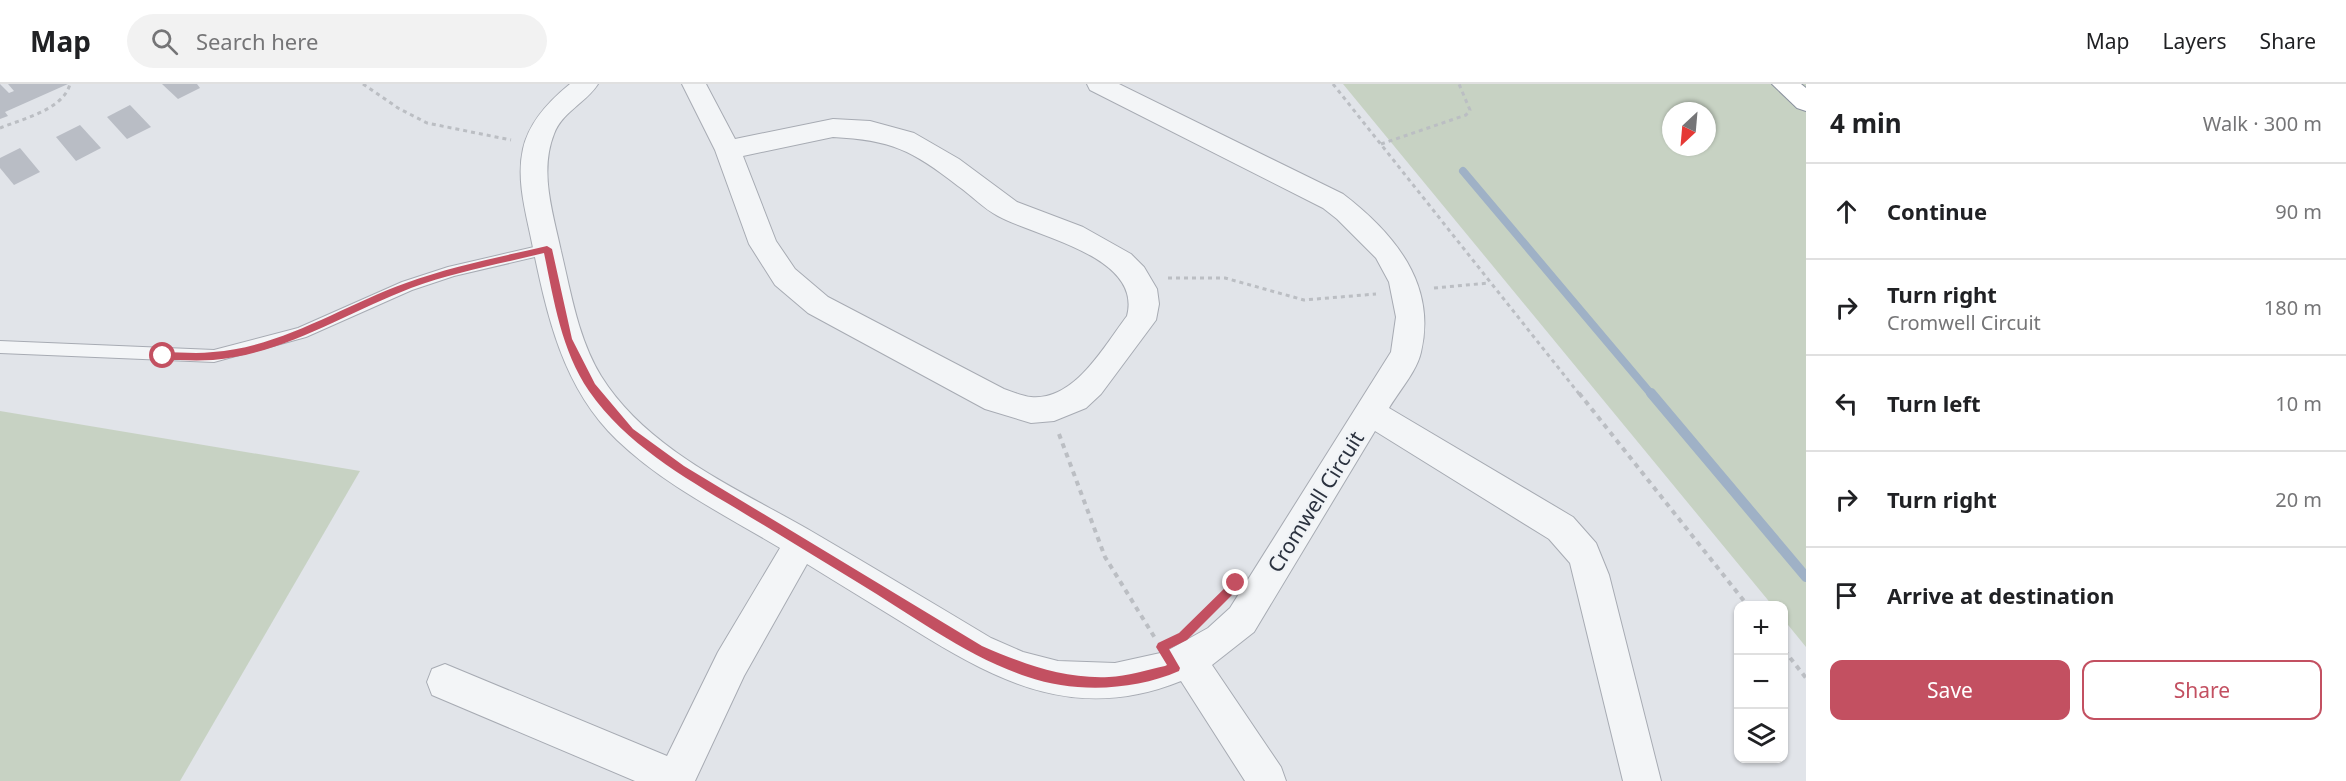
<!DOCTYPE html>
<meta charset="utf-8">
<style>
:root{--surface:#fff;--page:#f2f2f2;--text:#202124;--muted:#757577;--line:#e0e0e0;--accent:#c35061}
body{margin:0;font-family:"Noto Sans",sans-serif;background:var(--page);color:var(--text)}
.controls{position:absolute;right:18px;bottom:18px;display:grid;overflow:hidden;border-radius:12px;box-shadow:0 2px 4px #0004}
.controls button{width:54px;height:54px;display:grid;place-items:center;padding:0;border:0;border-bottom:2px solid var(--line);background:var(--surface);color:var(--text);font:30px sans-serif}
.compass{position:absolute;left:1662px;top:18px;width:54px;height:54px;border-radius:50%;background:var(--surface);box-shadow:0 2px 4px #0004;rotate:206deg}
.stop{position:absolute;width:18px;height:18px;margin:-14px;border:4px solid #c35061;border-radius:50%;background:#fff}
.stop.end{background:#c35061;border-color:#fff;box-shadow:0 2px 6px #0008}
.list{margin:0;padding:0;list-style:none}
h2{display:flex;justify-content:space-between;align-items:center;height:78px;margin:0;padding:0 24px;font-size:26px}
h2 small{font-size:20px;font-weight:400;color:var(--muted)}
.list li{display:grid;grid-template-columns:39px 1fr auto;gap:18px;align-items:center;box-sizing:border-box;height:96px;padding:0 24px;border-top:2px solid var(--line)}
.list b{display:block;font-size:22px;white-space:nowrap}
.list p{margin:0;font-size:20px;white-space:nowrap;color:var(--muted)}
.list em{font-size:20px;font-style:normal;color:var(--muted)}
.actions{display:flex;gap:12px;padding:18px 24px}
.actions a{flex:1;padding:14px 0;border:2px solid var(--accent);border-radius:12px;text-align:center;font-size:21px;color:var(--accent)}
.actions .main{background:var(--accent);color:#fff}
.icon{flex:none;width:33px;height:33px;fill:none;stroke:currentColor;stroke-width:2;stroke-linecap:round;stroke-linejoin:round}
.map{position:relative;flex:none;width:1806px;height:697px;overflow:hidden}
header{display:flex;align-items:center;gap:36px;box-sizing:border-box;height:84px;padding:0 30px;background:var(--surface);border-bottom:2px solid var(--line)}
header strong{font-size:28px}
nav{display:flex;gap:33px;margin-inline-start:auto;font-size:21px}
.search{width:420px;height:54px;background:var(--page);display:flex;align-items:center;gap:15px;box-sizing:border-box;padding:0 21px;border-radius:33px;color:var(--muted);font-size:22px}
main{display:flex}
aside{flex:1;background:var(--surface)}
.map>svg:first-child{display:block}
.green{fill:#c7d2c3;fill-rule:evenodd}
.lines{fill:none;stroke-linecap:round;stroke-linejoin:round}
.stream-far1{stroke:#9fb1c6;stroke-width:8}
.stream{stroke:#9fb1c6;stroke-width:10}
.building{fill:#b9bdc5}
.lane-casing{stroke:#a7abb3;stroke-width:2}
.street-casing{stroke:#a7abb3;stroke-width:2}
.highway-casing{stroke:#8a919e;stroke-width:2}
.path-far1{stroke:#bbbec3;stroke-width:3;stroke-dasharray:4 4;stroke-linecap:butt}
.path{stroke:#bbbec3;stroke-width:4;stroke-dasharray:5 5;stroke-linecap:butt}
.lane{fill:#f3f5f7;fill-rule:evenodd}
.street{fill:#f3f5f7;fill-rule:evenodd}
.highway{fill:#fff;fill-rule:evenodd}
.route{fill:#c35061}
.labels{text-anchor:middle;stroke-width:4.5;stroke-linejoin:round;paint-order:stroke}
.street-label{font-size:21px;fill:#2b323f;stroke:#f0f3f6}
</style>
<header>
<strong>Map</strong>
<div class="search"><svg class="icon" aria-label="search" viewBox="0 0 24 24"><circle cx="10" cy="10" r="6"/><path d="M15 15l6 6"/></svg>Search here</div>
<nav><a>Map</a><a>Layers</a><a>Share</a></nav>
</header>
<main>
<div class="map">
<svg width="1806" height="697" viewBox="0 0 1806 697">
<rect width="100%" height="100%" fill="#e1e4e9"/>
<g class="green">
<path d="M1343,0H1806V563L1784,536V522L1772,521ZM1671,27H1707V63H1671Z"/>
<polygon points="0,327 360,387 180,697 0,697"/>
</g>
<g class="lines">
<polyline class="stream-far1" points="1463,87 1652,311"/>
<polyline class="stream" points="1651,309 1806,493"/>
</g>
<g class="building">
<polygon points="0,0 9,9 14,7 8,0 68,0 5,28 8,32 0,35"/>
<polygon points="162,0 197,0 200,4 178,15"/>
<polygon points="130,21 151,43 127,55 107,33"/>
<polygon points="80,41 101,64 76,77 56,53"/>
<polygon points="20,64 40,88 14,101 0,84 0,74"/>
</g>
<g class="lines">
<defs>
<polygon id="lane" points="547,160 554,165 552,169 454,192 412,206 306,253 214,278 0,269 0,257 214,266 298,244 402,198 448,183"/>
<g id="street">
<path d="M570,0H598C586,19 562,28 554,50C539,88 553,129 561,167C571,209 578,254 601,292C647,366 738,405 811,447C871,482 931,518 991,554L1023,568L1058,577L1115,579L1165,568L1208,544L1230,524L1391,268L1396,233L1389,198L1376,174L1337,135L1323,124L1090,6L1087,0H1119L1343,110C1394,149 1437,200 1421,268C1417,287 1399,307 1389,324L1573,433L1596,459L1609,491L1661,697H1623L1570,479L1549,455L1375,347L1254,548L1212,581L1281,683L1286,697H1245L1181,597C1079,638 1003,601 916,547C880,525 843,502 807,480L744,592L695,697H635L432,611L427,598L432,585L445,580L667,672L718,568L780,464C725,431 664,401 617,356C562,303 547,231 532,159C526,129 516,96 523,65C529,38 549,17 570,0Z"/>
<path d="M682,0H706L735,55L833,35L870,37L914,49L959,75L1017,118L1083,143L1131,170L1144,183L1157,205L1159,220L1156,236L1101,310L1086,324L1054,337L1031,339L985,325L808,229L775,201L749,160L715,66ZM833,53C891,56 912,66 958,102C971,111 984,125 998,132C1036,153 1143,172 1127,232C1104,262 1075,317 1031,313C1022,312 1013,308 1004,305L828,213L795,185L776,157L743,72Z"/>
</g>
<polygon id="highway" points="1772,0 1801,0 1806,4 1806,27 1797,24"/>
</defs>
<use href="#lane" class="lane-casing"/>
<use href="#street" class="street-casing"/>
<use href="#highway" class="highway-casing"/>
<g class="path-far1">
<polyline points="363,0 398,24 427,39 511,56"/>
<polyline points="1333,0 1580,311"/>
<path d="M0,44C22,35 63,26 70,0"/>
<polyline points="1381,60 1466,31 1470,26 1459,0"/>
<polyline points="1168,194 1225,194 1304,216 1376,210"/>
<polyline points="1434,204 1489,199"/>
</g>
<g class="path">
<polyline points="1579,309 1748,522"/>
<polyline points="1059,350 1105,473 1155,554"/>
<polyline points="1784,566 1806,594"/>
</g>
<use href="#lane" class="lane"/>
<use href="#street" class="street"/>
<use href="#highway" class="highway"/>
</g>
<path class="route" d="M547,162L552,165L572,255L595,300L633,345L684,382L982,562C1024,580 1062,595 1109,593C1127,592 1147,586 1165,582L1167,581L1156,563L1158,559L1179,549L1233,496H1240V503L1187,556L1169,565L1180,584L1179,587C1133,607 1075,609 1028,593C967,573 912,531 857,498C817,474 777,449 737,425C682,392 626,360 589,307C561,266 554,216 544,169C499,180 454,188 411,204C346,229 284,270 213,276C197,277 179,276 163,276L158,272L163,268C179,268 196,270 213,268C282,263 342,222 406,199C452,182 500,173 547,162Z"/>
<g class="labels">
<g class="street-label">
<text transform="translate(1316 418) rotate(-58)" y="7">Cromwell Circuit</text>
</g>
</g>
</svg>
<div class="controls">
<button>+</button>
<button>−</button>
<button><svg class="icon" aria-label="layers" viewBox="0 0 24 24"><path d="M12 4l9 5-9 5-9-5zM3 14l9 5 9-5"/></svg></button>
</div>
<svg class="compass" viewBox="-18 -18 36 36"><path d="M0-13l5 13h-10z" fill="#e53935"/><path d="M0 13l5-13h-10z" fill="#757577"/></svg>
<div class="stop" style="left:163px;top:272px"></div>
<div class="stop end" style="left:1236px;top:499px"></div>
</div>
<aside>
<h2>4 min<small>Walk · 300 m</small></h2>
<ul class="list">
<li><svg class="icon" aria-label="ahead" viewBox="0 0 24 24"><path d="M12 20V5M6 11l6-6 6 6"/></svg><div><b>Continue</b></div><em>90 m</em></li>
<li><svg class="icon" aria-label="right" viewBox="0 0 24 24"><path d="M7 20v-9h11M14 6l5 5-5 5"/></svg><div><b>Turn right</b><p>Cromwell Circuit</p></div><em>180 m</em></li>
<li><svg class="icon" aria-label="left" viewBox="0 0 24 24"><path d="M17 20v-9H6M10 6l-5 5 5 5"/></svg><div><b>Turn left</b></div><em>10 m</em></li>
<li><svg class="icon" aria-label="right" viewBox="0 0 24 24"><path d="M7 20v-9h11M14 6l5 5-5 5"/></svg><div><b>Turn right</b></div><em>20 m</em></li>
<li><svg class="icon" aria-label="arrive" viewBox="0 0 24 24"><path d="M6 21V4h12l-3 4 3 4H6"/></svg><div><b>Arrive at destination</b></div></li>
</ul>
<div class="actions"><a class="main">Save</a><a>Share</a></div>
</aside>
</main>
